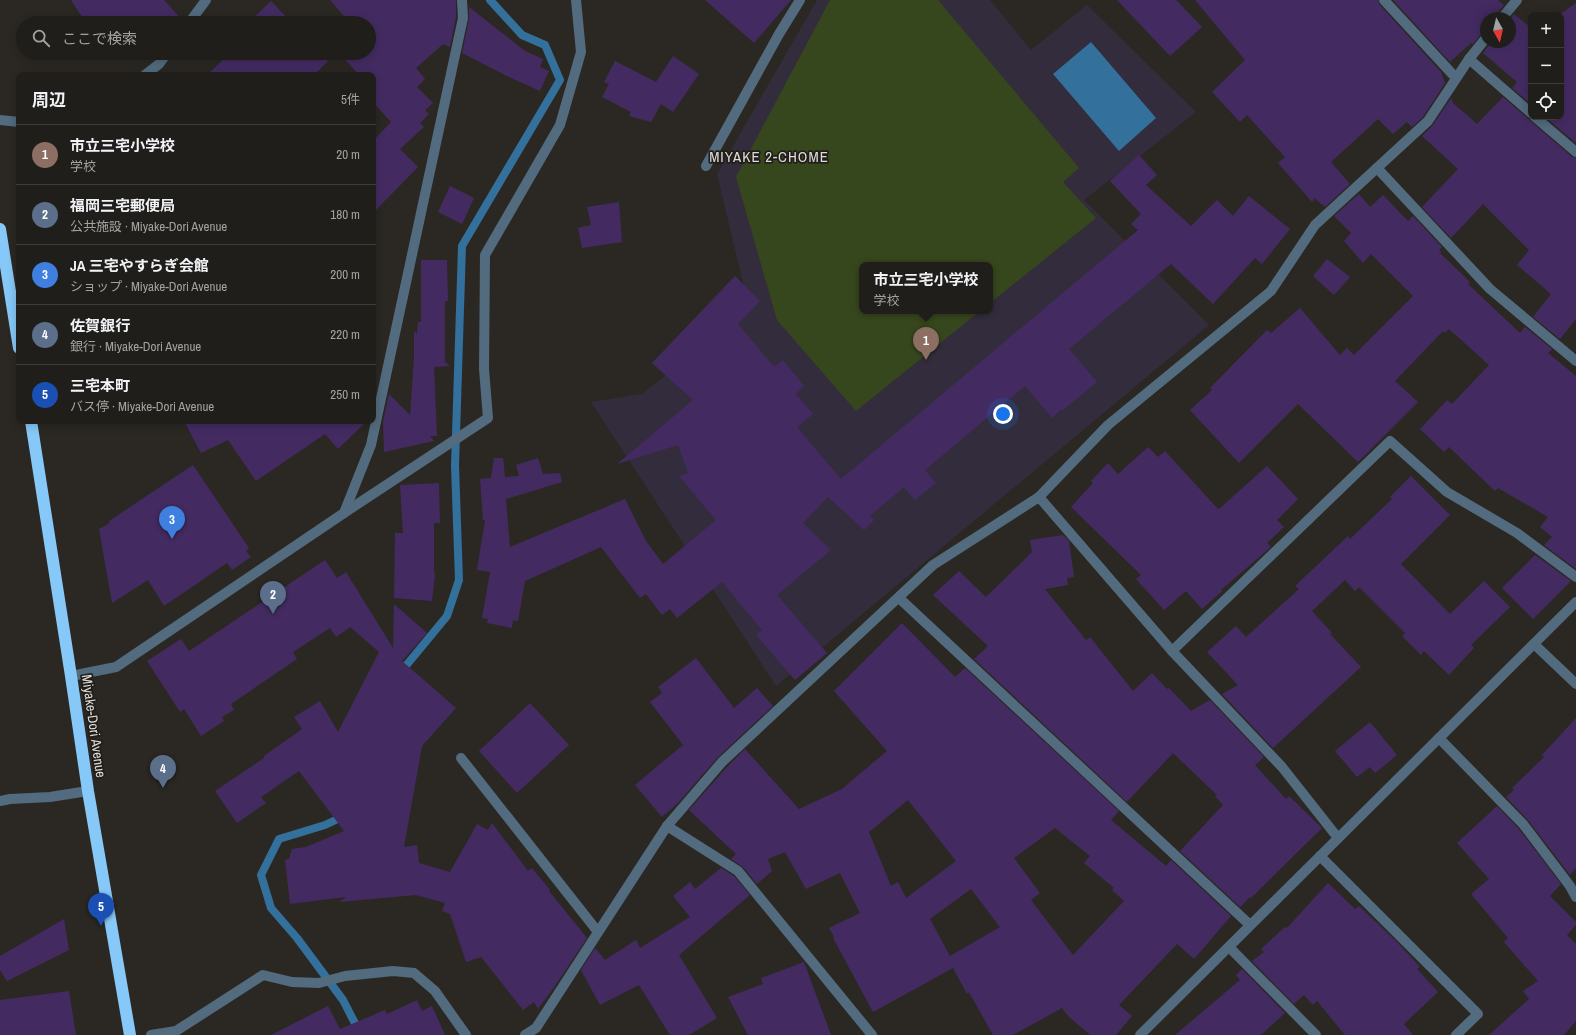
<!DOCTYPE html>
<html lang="ja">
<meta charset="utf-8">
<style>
:root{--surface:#201e1a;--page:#282723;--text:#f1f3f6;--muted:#a2a2a2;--line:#3d3c39;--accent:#db2777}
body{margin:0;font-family:"Archivo Narrow","Noto Sans JP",sans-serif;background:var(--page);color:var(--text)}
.controls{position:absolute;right:12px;top:12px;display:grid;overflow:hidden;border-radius:8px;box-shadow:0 2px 10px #0003}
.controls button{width:36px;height:36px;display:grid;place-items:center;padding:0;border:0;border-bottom:1px solid var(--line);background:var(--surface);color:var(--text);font:20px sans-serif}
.compass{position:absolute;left:1480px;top:12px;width:36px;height:36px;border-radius:50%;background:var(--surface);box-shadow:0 2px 10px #0003;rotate:172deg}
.you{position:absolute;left:1003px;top:414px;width:14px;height:14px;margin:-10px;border:3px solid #fff;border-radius:50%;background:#1a73e8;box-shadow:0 0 0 6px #1a73e833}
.badge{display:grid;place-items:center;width:26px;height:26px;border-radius:50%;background:var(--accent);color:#fff;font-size:13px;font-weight:700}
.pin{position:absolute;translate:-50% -33px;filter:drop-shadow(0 1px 2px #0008)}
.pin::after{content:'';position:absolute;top:21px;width:14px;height:12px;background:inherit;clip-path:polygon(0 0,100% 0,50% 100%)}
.popup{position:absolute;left:859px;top:262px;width:134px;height:52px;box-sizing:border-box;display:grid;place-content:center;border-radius:8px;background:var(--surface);filter:drop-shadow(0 1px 3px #0005);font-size:13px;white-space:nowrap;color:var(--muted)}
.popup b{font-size:15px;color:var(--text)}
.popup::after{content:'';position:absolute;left:50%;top:100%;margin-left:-8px;border:8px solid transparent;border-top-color:var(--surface)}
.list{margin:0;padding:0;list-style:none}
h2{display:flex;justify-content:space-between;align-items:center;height:52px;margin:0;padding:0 16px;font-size:17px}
h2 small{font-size:13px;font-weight:400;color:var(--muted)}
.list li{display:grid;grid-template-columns:26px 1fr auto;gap:12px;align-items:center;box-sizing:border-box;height:60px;padding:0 16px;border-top:1px solid var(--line)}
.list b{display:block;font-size:15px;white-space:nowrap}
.list p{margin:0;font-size:13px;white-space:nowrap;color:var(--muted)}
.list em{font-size:13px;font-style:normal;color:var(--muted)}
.icon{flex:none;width:22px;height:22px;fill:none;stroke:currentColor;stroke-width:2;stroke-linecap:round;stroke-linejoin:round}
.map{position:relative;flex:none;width:1576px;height:1035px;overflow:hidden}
.search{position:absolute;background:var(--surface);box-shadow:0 2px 10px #0003;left:16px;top:16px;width:360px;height:44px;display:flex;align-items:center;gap:10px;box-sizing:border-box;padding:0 14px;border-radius:22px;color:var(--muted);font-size:15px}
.panel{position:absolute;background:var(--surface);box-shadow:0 2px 10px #0003;left:16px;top:72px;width:360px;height:352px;border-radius:8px}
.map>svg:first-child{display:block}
.education{fill:#332c3c;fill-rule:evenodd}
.green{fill:#37471d}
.water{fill:#33709c}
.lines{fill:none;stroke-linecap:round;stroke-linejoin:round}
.stream{stroke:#33709c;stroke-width:8}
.building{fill:#432b61;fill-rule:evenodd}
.minor{stroke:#526b7e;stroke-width:10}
.highway{stroke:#86c8f7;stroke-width:12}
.labels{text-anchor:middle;stroke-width:3.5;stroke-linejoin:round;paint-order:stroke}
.street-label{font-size:14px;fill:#dddbd8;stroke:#211e1a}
.neighbourhood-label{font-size:15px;letter-spacing:1px;fill:#dddbd8;stroke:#211e1a}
</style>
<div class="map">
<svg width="1576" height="1035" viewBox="0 0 1576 1035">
<rect width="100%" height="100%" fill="#2b2823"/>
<path class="education" d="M817,0H990L1031,50L1087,5L1196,112L1084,200L1209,325L776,686L591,402L642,394L749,308L717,174ZM862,265H990V311H862Z"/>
<polygon class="green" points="830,0 938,0 1079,168 1063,182 1096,218 990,303 990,265 862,265 862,311 980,311 856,411 777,320 736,177"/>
<polygon class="water" points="1091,42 1156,118 1119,151 1053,74"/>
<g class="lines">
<g class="stream">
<polyline points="400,673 447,616 459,580 455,466 462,246 560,80 545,45 522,35 490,0"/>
<polyline points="344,816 325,825 279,839 261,875 271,908 297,938 343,1000 361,1035"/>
</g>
</g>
<g class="building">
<polygon points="71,0 164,0 183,21 183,23 86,23"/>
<polygon points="330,0 456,0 456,17 450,47 443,44 416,68 425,79 417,87 433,103 425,110 429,114 420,123 424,127 400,149 418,167 373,213 373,141 391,122 373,102 373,75 359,75 339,53 369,53 369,23 350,23"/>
<polygon points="705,0 791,0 754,43"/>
<polygon points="1117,0 1176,0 1202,27 1170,56"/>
<polygon points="1195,0 1378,0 1379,4 1441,72 1445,83 1423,117 1412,127 1407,122 1393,134 1378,119 1331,162 1350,184 1325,207 1322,204 1321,204 1315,198 1312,202 1278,163 1285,157 1247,115 1240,122 1212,92 1245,60"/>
<polygon points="1393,0 1498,0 1504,5 1497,14 1496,18 1486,18 1486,32 1481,34 1473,44 1471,43 1450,62"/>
<polygon points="271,1 292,23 252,23 250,21"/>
<polygon points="1576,3 1576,143 1545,117 1561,117 1561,15 1559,15"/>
<polygon points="469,7 525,51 543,59 540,67 549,71 540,91 507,76 462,53 469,19"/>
<polygon points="1514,14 1531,28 1531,104 1512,88 1517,82 1483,53 1491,42 1510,42 1510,19"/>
<polygon points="230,53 321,53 328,61 314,75 207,75"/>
<polygon points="673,56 699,74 673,112 661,104 651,122 629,116 631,112 602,97 609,84 604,82 615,61 656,82"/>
<polygon points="1503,97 1572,157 1576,158 1576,319 1560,339 1533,317 1551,294 1517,265 1529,250 1483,204 1451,238 1422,207 1458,169 1422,136 1433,125 1451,98 1453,103 1477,124"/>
<polygon points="1139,155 1157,175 1146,185 1191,226 1217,200 1233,216 1249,196 1290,229 1262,264 1255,258 1213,304 1171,264 1069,349 1097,382 1063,410 1062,409 1052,418 1025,386 925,470 936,483 915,500 904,487 870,516 874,520 864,530 828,497 803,523 831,550 777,595 827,653 795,680 756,635 762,630 722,582 677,618 670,609 662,615 646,594 640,598 601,547 525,581 518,621 513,620 512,628 487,623 488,619 482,618 490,572 477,570 485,520 483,520 480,479 491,478 494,458 503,458 505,477 519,476 516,465 538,458 543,474 560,473 562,482 506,499 510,547 625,499 646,541 663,564 716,520 679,476 688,473 678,445 617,464 693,400 652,363 735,276 760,301 738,324 774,367 783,360 804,386 796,394 813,414 797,427 841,479 1138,230 1131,224 1141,214 1110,181"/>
<polygon points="450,186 474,198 462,224 438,212"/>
<polygon points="1359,194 1370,207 1383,195 1408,221 1413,216 1442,247 1439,250 1441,252 1440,253 1470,282 1468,284 1520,333 1525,327 1552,349 1548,353 1576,376 1576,569 1544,545 1552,537 1540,527 1548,517 1498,488 1495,491 1449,447 1444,452 1420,429 1447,400 1452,404 1489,365 1449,329 1444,333 1443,331 1395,381 1418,402 1358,462 1298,404 1239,463 1190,410 1212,390 1210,388 1267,330 1271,333 1300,308 1340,355 1347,348 1354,355 1413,296 1371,254 1363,263 1344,241 1351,233 1334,216"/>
<polygon points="619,202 622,242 582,248 578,228 591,225 587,207"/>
<polygon points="1327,259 1350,277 1334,295 1313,276"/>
<polygon points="421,260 447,260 448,301 445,301 445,362 450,366 434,367 437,436 430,436 434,441 384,452 383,421 389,394 410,415 414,358 414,331 417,334 418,322 421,322"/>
<polygon points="184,421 367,421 338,449 325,434 256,481 228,440 201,453"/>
<polygon points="1148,447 1158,457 1165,451 1218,509 1219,509 1267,466 1298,499 1277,520 1284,527 1267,543 1271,547 1221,590 1222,591 1202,609 1186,591 1164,610 1136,579 1141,575 1071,507 1093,483 1091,481 1108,463 1118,474"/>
<polygon points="193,465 249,548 246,551 251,557 232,570 227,563 164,606 148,580 112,603 99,529 110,523 109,521"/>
<polygon points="1411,476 1450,515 1401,564 1450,614 1484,581 1510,607 1471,645 1474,648 1449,675 1424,651 1421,655 1402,636 1405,633 1359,587 1355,591 1345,580 1312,611 1332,633 1330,634 1361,667 1273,748 1222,694 1238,685 1207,652 1236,626 1246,637 1299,589 1295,586 1348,536 1350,539 1392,499 1390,497"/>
<polygon points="439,483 440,523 434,523 434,573 435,574 432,601 394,598 395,533 403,533 400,485"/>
<polygon points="1063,535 1069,541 1074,577 1067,578 1068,585 1045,589 1086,640 1090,637 1133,691 1152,673 1167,689 1169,688 1191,711 1210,700 1264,757 1255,765 1286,799 1289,796 1322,828 1251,898 1250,897 1240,907 1180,851 1223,805 1215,796 1217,795 1173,753 1127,802 974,659 988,646 933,595 959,571 986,597 1032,552 1030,540"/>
<polygon points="1535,555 1571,581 1533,619 1502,588"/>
<polygon points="325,560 337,578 346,572 393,648 394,604 427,633 402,661 456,708 422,746 404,847 417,845 419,863 450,872 477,824 488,830 492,823 528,871 532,868 550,890 549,891 587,938 555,986 538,1009 534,1002 523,1010 481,957 466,962 450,914 442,911 445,903 416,895 339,902 346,897 290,904 285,860 289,859 292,849 306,847 344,831 299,771 261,797 266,803 237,823 215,791 264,758 264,756 302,729 294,717 320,701 338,732 379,652 350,627 336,637 330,628 293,652 297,659 231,704 234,710 222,717 224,721 201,736 184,709 180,712 147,661 181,639 189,651"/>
<path d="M902,623L955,677L965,668L1119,811L1111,820L1166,866L1171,860L1231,916L1194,959L1177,944L1119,1005L1132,1016L1116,1035H1090L1067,1015L1062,1008L1013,1035H993L969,992L967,994L953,968L873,1012L833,938L834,937L829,928L860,913L840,873L806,889L785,852L768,859L772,871L757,884L743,867L731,859L736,854L689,810L727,767L745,749L799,809L842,789L887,751L834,691ZM908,800L956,861L906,898L898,882L891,886L869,832ZM1055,828L1090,856L1084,863L1114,888L1112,890L1124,901L1073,955L1031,900L1040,893L1014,858ZM971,889L1000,927L950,956L930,919Z"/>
<polygon points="696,658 734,708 757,688 773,706 718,757 678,803 662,817 635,785 683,745 650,702 662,693 658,687"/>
<polygon points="530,703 569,745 517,793 479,751"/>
<polygon points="1576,718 1576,868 1570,875 1528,820 1506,797 1514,790 1512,788 1544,757 1542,755"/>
<polygon points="1370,722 1397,755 1375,773 1370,767 1357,777 1335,751"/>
<polygon points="1497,806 1518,828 1561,884 1550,896 1576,922 1576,925 1567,935 1576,944 1576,1021 1564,1035 1489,1035 1529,999 1523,991 1538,981 1504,942 1508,938 1471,894 1489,879 1457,843"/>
<polygon points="721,868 734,876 750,895 679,955 717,1018 689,1035 670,1035 639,985 600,1005 581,970 595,948 605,960 636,940 640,948 690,917 673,896 690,882 695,889"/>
<polygon points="1328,883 1355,909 1359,906 1397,942 1420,967 1417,969 1438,992 1404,1024 1413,1035 1345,1035 1317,1001 1313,1005 1304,995 1294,1004 1252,961 1264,952 1261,949 1285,927 1287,928"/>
<polygon points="64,919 69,950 7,981 0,970 0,956"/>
<polygon points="804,962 831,1035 748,1035 728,997 763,984 761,978"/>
<polygon points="1242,969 1285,1013 1261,1035 1175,1035 1240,980 1236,975"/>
<polygon points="69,991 76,1035 0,1035 0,1000"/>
<polygon points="417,1000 422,1011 432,1006 445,1035 271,1035 328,1006 340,1029 385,1010 387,1014"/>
</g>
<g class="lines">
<g class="minor">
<polyline points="1384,0 1456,78"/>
<polyline points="1502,18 1517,0"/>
<polyline points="189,23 206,0"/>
<polyline points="1469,59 1531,113"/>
<polyline points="145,75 159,64 167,53"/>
<polyline points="1535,117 1576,152"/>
<polyline points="0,120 19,122"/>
<polyline points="706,166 779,34 800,0"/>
<polyline points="1377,168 1490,289 1576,361"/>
<polyline points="344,513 488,418 484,369 485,255 560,125 581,52 576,0"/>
<polyline points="899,598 1250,925"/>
<polyline points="1534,644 1576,684"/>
<polyline points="1172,651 1390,441 1447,492 1517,533 1576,577"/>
<polyline points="71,676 116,667 344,513 371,445 463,18 462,0"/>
<polyline points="1439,738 1523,824 1570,886 1576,897"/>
<polyline points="461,758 598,932"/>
<polyline points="0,801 10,799 50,797 88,791"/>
<polyline points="667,826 738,871 872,1035"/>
<polyline points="1338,838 1282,767 1172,651 1039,497 1108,425 1271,291 1315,225 1428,121 1469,59 1486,38"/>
<polyline points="1320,856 1478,1014 1456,1035"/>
<polyline points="1229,947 1316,1035"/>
<polyline points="151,1035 176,1031 263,975 292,982 319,983 345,976 393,971 414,973 435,991 466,1035"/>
<polyline points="525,1035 536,1028 667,826 722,762 933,565 1039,497"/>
<polyline points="1140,1035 1576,602"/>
</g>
<g class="highway">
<polyline points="0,229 19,348"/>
<polyline points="31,421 71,676 88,791 130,1035"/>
</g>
</g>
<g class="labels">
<g class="street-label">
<text transform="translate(94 726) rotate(82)" y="5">Miyake-Dori Avenue</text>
</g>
<g class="neighbourhood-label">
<text x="769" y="162">MIYAKE 2-CHOME</text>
</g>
</g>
</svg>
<div class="controls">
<button>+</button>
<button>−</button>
<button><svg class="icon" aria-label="locate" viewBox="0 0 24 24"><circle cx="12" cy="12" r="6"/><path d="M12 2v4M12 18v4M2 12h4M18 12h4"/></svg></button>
</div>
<svg class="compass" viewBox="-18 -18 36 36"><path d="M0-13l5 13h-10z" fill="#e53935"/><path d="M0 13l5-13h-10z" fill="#a2a2a2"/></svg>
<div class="you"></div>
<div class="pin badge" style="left:926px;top:360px;background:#8d6e63">1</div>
<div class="popup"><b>市立三宅小学校</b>学校</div>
<div class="pin badge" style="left:273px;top:614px;background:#5c6f8a">2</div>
<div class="pin badge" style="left:172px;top:539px;background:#3f7fe0">3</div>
<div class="pin badge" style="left:163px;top:788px;background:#5c6f8a">4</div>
<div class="pin badge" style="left:101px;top:926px;background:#1a4fb4">5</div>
<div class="search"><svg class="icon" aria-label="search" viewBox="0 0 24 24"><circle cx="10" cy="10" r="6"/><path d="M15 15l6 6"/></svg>ここで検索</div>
<section class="panel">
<h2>周辺<small>5件</small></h2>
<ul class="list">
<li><span class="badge" style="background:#8d6e63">1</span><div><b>市立三宅小学校</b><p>学校</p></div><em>20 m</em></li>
<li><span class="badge" style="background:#5c6f8a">2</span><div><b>福岡三宅郵便局</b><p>公共施設 · Miyake-Dori Avenue</p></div><em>180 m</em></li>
<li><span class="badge" style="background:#3f7fe0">3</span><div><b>JA 三宅やすらぎ会館</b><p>ショップ · Miyake-Dori Avenue</p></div><em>200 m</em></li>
<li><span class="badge" style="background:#5c6f8a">4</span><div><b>佐賀銀行</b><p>銀行 · Miyake-Dori Avenue</p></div><em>220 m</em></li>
<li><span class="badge" style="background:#1a4fb4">5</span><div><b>三宅本町</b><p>バス停 · Miyake-Dori Avenue</p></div><em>250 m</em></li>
</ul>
</section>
</div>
